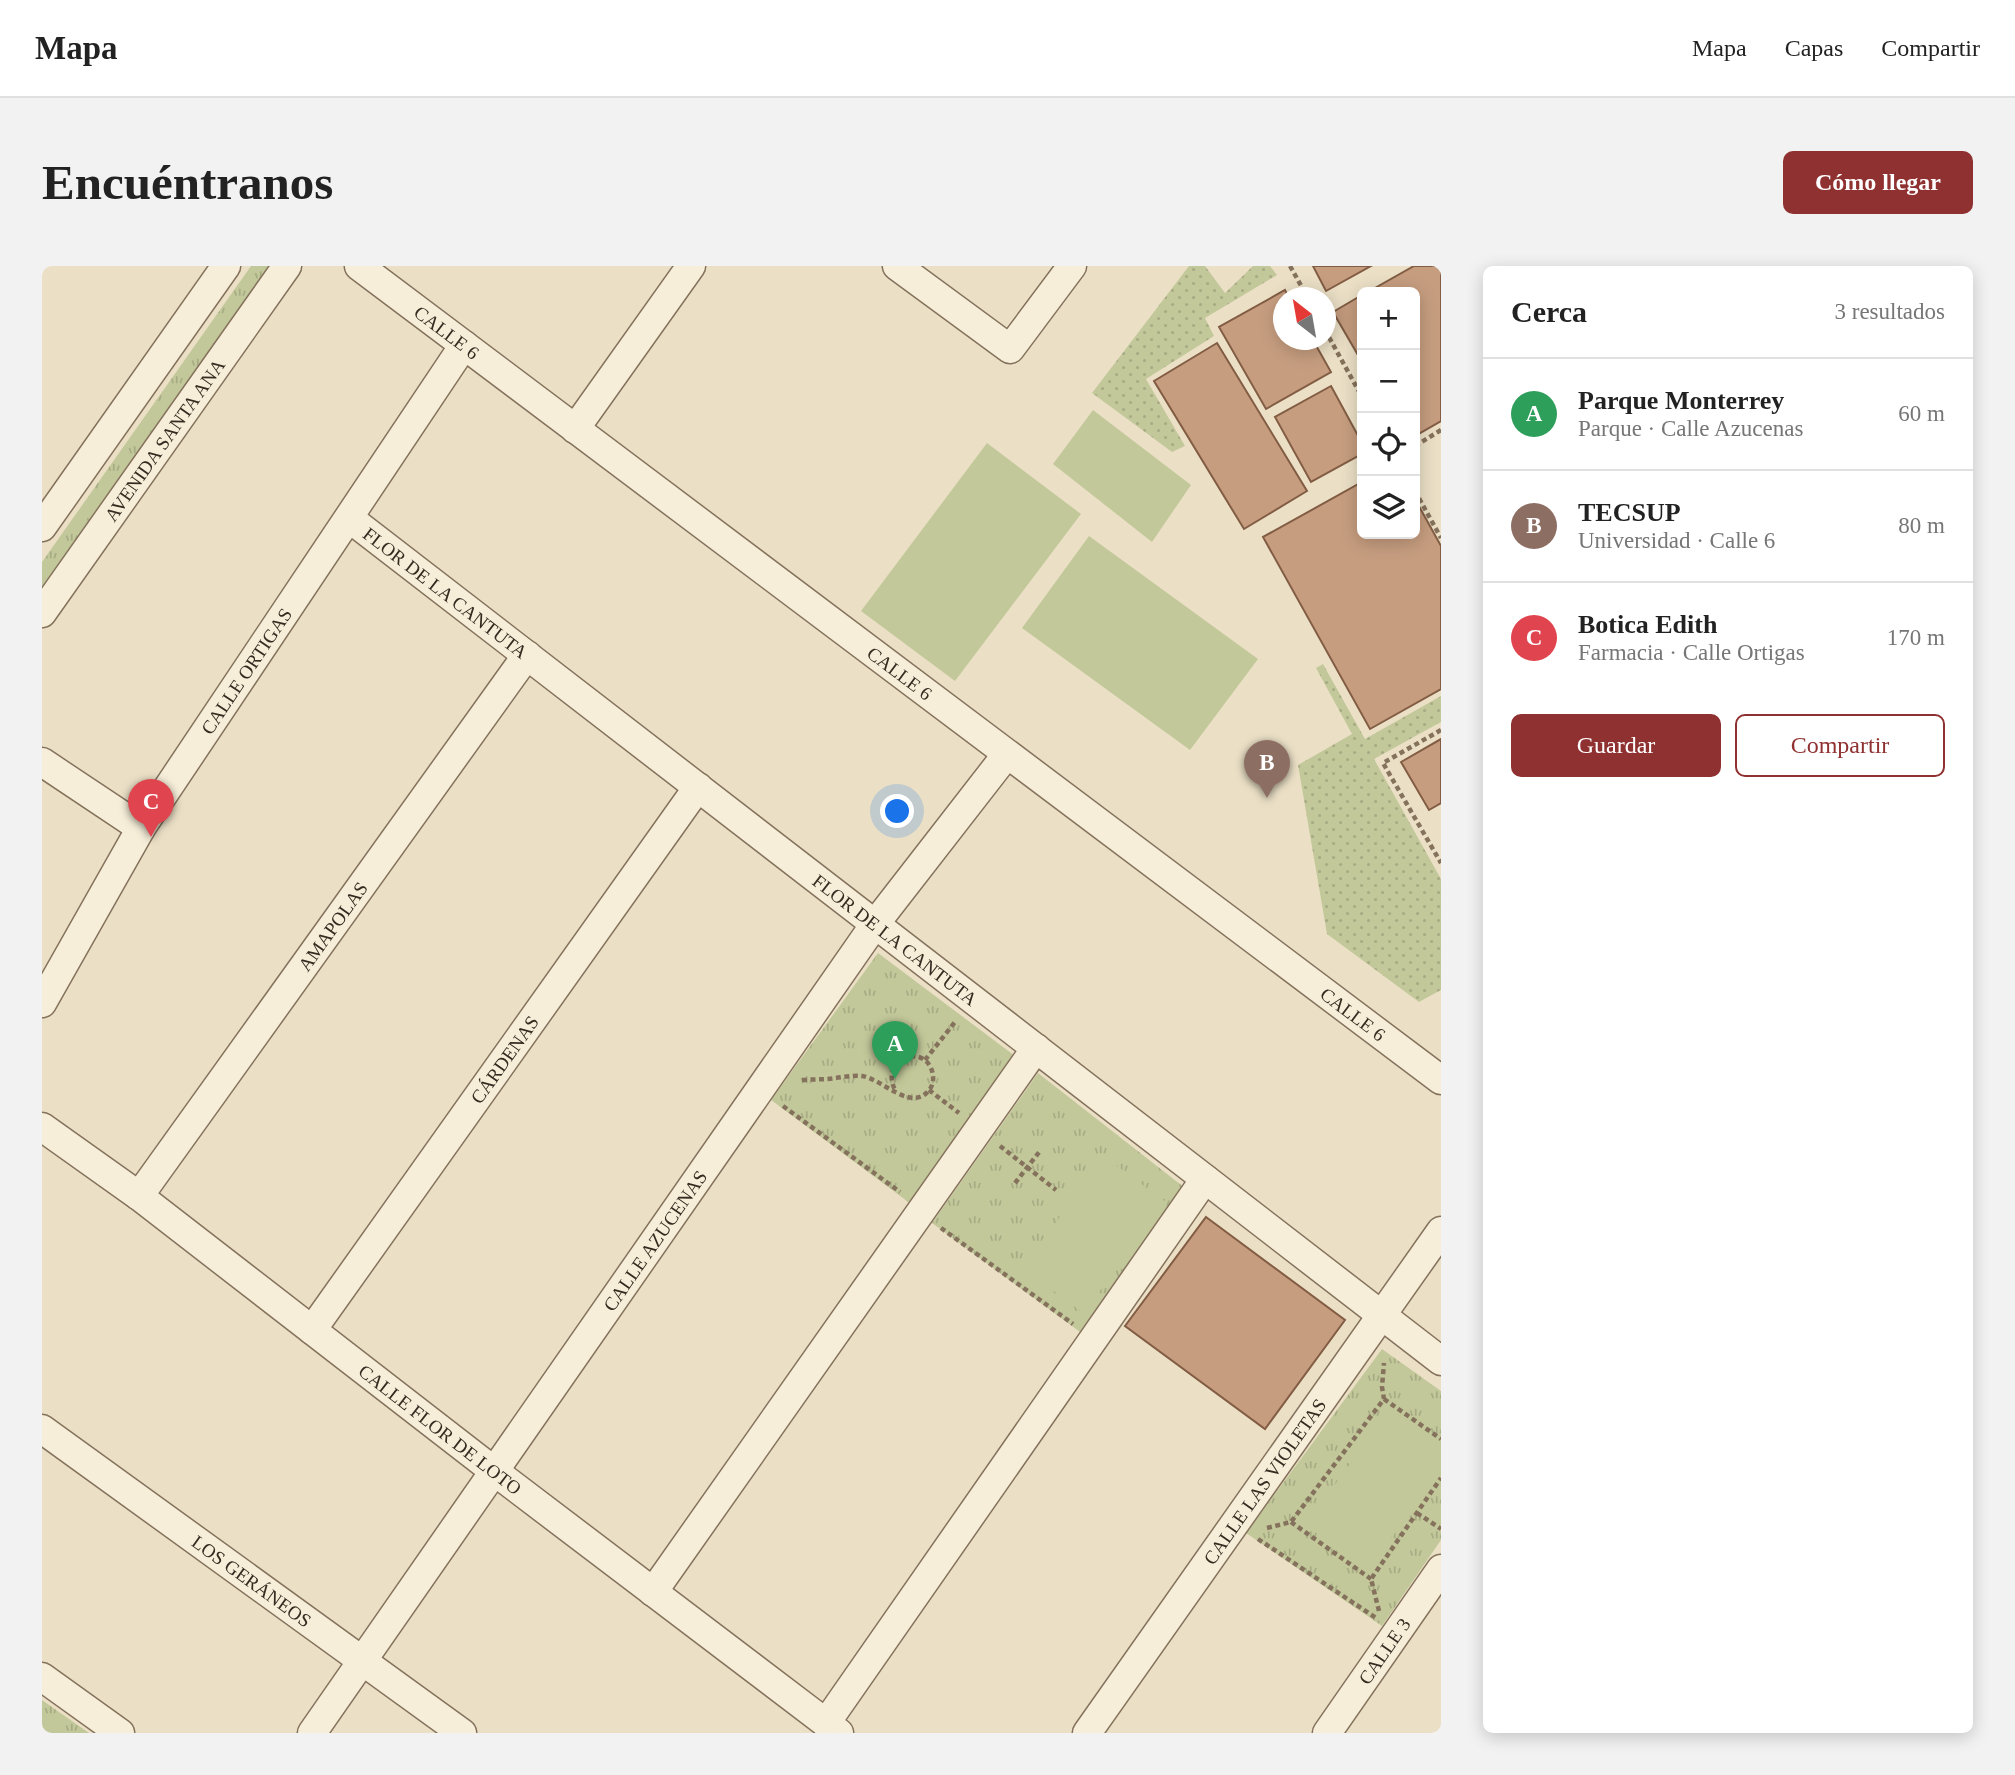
<!DOCTYPE html>
<html lang="es">
<meta charset="utf-8">
<style>
:root{--surface:#fff;--page:#f2f2f2;--text:#222;--muted:#767676;--line:#e0e0e0;--accent:#903131}
body{margin:0;font-family:Georgia,serif;background:var(--page);color:var(--text)}
.controls{position:absolute;right:21px;top:21px;display:grid;overflow:hidden;border-radius:10px;box-shadow:0 4px 18px #0003}
.controls button{width:63px;height:63px;display:grid;place-items:center;padding:0;border:0;border-bottom:2px solid var(--line);background:var(--surface);color:var(--text);font:35px sans-serif}
.compass{position:absolute;left:1231px;top:21px;width:63px;height:63px;border-radius:50%;background:var(--surface);box-shadow:0 4px 18px #0003;rotate:329deg}
.you{position:absolute;left:856px;top:546px;width:24px;height:24px;margin:-18px;border:5px solid #fff;border-radius:50%;background:#1a73e8;box-shadow:0 0 0 10px #1a73e833}
.badge{display:grid;place-items:center;width:46px;height:46px;border-radius:50%;background:var(--accent);color:#fff;font-size:23px;font-weight:700}
.pin{position:absolute;translate:-50% -58px;filter:drop-shadow(0 2px 4px #0008)}
.pin::after{content:'';position:absolute;top:37px;width:24px;height:21px;background:inherit;clip-path:polygon(0 0,100% 0,50% 100%)}
.list{margin:0;padding:0;list-style:none}
h2{display:flex;justify-content:space-between;align-items:center;height:91px;margin:0;padding:0 28px;font-size:30px}
h2 small{font-size:23px;font-weight:400;color:var(--muted)}
.list li{display:grid;grid-template-columns:46px 1fr auto;gap:21px;align-items:center;box-sizing:border-box;height:112px;padding:0 28px;border-top:2px solid var(--line)}
.list b{display:block;font-size:26px;white-space:nowrap}
.list p{margin:0;font-size:23px;white-space:nowrap;color:var(--muted)}
.list em{font-size:23px;font-style:normal;color:var(--muted)}
.actions{display:flex;gap:14px;padding:21px 28px}
.actions a{flex:1;padding:16px 0;border:2px solid var(--accent);border-radius:10px;text-align:center;font-size:24px;color:var(--accent)}
.actions .main{background:var(--accent);color:#fff}
.icon{flex:none;width:38px;height:38px;fill:none;stroke:currentColor;stroke-width:2;stroke-linecap:round;stroke-linejoin:round}
.map{position:relative;flex:none;width:1399px;height:1467px;overflow:hidden;border-radius:10px}
header{display:flex;align-items:center;gap:42px;box-sizing:border-box;height:98px;padding:0 35px;background:var(--surface);border-bottom:2px solid var(--line)}
header strong{font-size:33px}
nav{display:flex;gap:38px;margin-inline-start:auto;font-size:24px}
.intro{display:flex;align-items:center;justify-content:space-between;box-sizing:border-box;height:168px;padding:0 42px}
h1{margin:0;font-size:49px}
.button{padding:18px 32px;border-radius:10px;background:var(--accent);color:#fff;font-size:24px;font-weight:700}
main{display:flex;gap:42px;padding:0 42px}
aside{flex:1;background:var(--surface);border-radius:10px;box-shadow:0 4px 18px #0003}
.map>svg:first-child{display:block}
.grass{fill:url(#grass-tufts)}
.garden{fill:url(#garden-dots)}
.pitch{fill:#c3c89a}
.building{fill:#c69d7f;stroke:#825d44;stroke-width:2}
.lines{fill:none;stroke-linecap:round;stroke-linejoin:round}
.minor-casing{stroke:#85725d;stroke-width:31}
.path{stroke:#85725d;stroke-width:4.5;stroke-dasharray:5 3.5;stroke-linecap:butt}
.minor{stroke:#f6eed9;stroke-width:28}
.labels{text-anchor:middle;stroke-width:7;stroke-linejoin:round;paint-order:stroke}
.street-label{font-size:19px;fill:#362b20;stroke:#f3ead5}
</style>
<header>
<strong>Mapa</strong>
<nav><a>Mapa</a><a>Capas</a><a>Compartir</a></nav>
</header>
<div class="intro"><h1>Encuéntranos</h1><a class="button">Cómo llegar</a></div>
<main>
<div class="map">
<svg width="1399" height="1467" viewBox="0 0 1399 1467">
<defs>
<pattern id="grass-tufts" width="24" height="20" patternUnits="userSpaceOnUse" patternTransform="scale(1.75)"><rect width="24" height="20" fill="#c3c89a"/><path d="M3 7l-1-3M5 7V3M7 7l1-3M15 17l-1-3M17 17v-4M19 17l1-3" fill="none" stroke="#a8ac84"/></pattern>
<pattern id="garden-dots" width="8" height="8" patternUnits="userSpaceOnUse" patternTransform="scale(1.75)"><rect width="8" height="8" fill="#c3c89a"/><path d="M2 2h.1M6 6h.1" fill="none" stroke="#a8ac84" stroke-width="1.8" stroke-linecap="round"/></pattern>
</defs>
<rect width="100%" height="100%" fill="#ebe0c6"/>
<g class="grass">
<polygon points="209,0 233,0 0,328 0,296"/>
<polygon points="836,687 977,793 873,941 729,834"/>
<polygon points="996,807 1143,922 1038,1066 890,957"/>
<polygon points="1340,1083 1399,1125 1399,1274 1340,1360 1204,1267"/>
<polygon points="0,1433 0,1434 47,1467 0,1467"/>
</g>
<g class="garden">
<polygon points="1147,0 1163,0 1183,27 1211,0 1228,0 1235,9 1163,52 1172,70 1104,113 1143,180 1130,186 1050,127"/>
<polygon points="1281,398 1323,473 1399,430 1399,456 1332,493 1399,613 1399,724 1377,736 1285,668 1256,499 1310,468 1274,402"/>
</g>
<g class="pitch">
<polygon points="1051,144 1149,219 1110,276 1011,198"/>
<polygon points="945,177 1039,248 913,415 819,345"/>
<polygon points="1047,270 1216,393 1148,484 980,362"/>
<polygon points="1063,891 1125,937 1041,1047 980,1001"/>
<polygon points="1345,1149 1399,1189 1399,1206 1329,1299 1267,1253"/>
</g>
<g class="building">
<polygon points="1271,0 1329,0 1284,25"/>
<polygon points="1372,0 1399,0 1399,155 1373,170 1373,26 1326,26"/>
<polygon points="1243,24 1247,32 1241,32 1241,74 1271,74 1289,106 1224,143 1177,61"/>
<polygon points="1320,29 1320,96 1291,46"/>
<polygon points="1175,77 1265,225 1202,263 1112,115"/>
<polygon points="1289,120 1320,177 1320,188 1269,216 1233,151"/>
<polygon points="1320,216 1320,268 1373,268 1373,233 1399,280 1399,423 1328,463 1221,271"/>
<polygon points="1399,473 1399,537 1387,544 1359,496"/>
<polygon points="1164,951 1303,1054 1223,1163 1083,1060"/>
</g>
<g class="lines">
<defs>
<g id="minor">
<path id="s1" d="M317,0L1399,814"/>
<polyline points="855,0 968,83 1030,0"/>
<polyline points="533,163 649,0"/>
<path id="s2" d="M307,252L1399,1095"/>
<polyline points="0,261 184,0"/>
<path id="s3" d="M0,347L245,0"/>
<polyline points="0,496 99,562"/>
<path id="s4" d="M0,737L99,562L422,79"/>
<path id="s5" d="M0,861L97,930L452,1205L797,1467"/>
<path id="s6" d="M97,930L485,389"/>
<path id="s7" d="M270,1064L656,521"/>
<path id="s8" d="M0,1163L420,1467"/>
<polyline points="611,1326 994,782"/>
<polyline points="0,1411 78,1467"/>
<polyline points="784,1457 1163,913"/>
<path id="s9" d="M270,1467L833,658L965,488"/>
<path id="s10" d="M1045,1467L1399,965"/>
<path id="s11" d="M1285,1467L1399,1303"/>
</g>
</defs>
<use href="#minor" class="minor-casing"/>
<g class="path">
<polyline points="1248,0 1266,32"/>
<polyline points="1283,64 1320,131"/>
<polyline points="1373,180 1399,164"/>
<polyline points="1373,225 1399,272"/>
<polyline points="1399,464 1341,497 1399,597"/>
<polyline points="883,794 913,756"/>
<path d="M760,814C771,813 782,814 793,812C802,811 812,809 820,810C841,813 870,848 888,823C892,817 892,809 889,802C878,778 838,793 853,824"/>
<polyline points="887,824 917,847"/>
<polyline points="741,840 858,926"/>
<polyline points="958,880 1014,924"/>
<polyline points="973,917 998,885"/>
<polyline points="899,962 1031,1058"/>
<polyline points="1342,1133 1399,1173"/>
<polyline points="1375,1247 1399,1263"/>
<polyline points="1249,1256 1329,1313"/>
<polyline points="1225,1262 1249,1256 1342,1133 1340,1121 1342,1097"/>
<polyline points="1216,1273 1334,1352"/>
<polyline points="1337,1345 1329,1313 1399,1212"/>
</g>
<use href="#minor" class="minor"/>
</g>
<g class="labels">
<g class="street-label">
<text dy="7" stroke="none"><textPath href="#s1" startOffset="110">CALLE 6</textPath></text>
<text dy="7" stroke="none"><textPath href="#s3" startOffset="212">AVENIDA SANTA ANA</textPath></text>
<text dy="7" stroke="none"><textPath href="#s2" startOffset="122">FLOR DE LA CANTUTA</textPath></text>
<text dy="7" stroke="none"><textPath href="#s4" startOffset="390">CALLE ORTIGAS</textPath></text>
<text dy="7" stroke="none"><textPath href="#s1" startOffset="677">CALLE 6</textPath></text>
<text dy="7" stroke="none"><textPath href="#s6" startOffset="332">AMAPOLAS</textPath></text>
<text dy="7" stroke="none"><textPath href="#s2" startOffset="690">FLOR DE LA CANTUTA</textPath></text>
<text dy="7" stroke="none"><textPath href="#s1" startOffset="1244">CALLE 6</textPath></text>
<text dy="7" stroke="none"><textPath href="#s7" startOffset="332">CÁRDENAS</textPath></text>
<text dy="7" stroke="none"><textPath href="#s9" startOffset="600">CALLE AZUCENAS</textPath></text>
<text dy="7" stroke="none"><textPath href="#s5" startOffset="500">CALLE FLOR DE LOTO</textPath></text>
<text dy="7" stroke="none"><textPath href="#s10" startOffset="308">CALLE LAS VIOLETAS</textPath></text>
<text dy="7" stroke="none"><textPath href="#s8" startOffset="259">LOS GERÁNEOS</textPath></text>
<text dy="7" stroke="none"><textPath href="#s11" startOffset="100">CALLE 3</textPath></text>
</g>
</g>
</svg>
<div class="controls">
<button>+</button>
<button>−</button>
<button><svg class="icon" aria-label="locate" viewBox="0 0 24 24"><circle cx="12" cy="12" r="6"/><path d="M12 2v4M12 18v4M2 12h4M18 12h4"/></svg></button>
<button><svg class="icon" aria-label="layers" viewBox="0 0 24 24"><path d="M12 4l9 5-9 5-9-5zM3 14l9 5 9-5"/></svg></button>
</div>
<svg class="compass" viewBox="-18 -18 36 36"><path d="M0-13l5 13h-10z" fill="#e53935"/><path d="M0 13l5-13h-10z" fill="#767676"/></svg>
<div class="you"></div>
<div class="pin badge" style="left:853px;top:813px;background:#2e9e5b">A</div>
<div class="pin badge" style="left:1225px;top:532px;background:#8d6e63">B</div>
<div class="pin badge" style="left:109px;top:571px;background:#e0444e">C</div>
</div>
<aside>
<h2>Cerca<small>3 resultados</small></h2>
<ul class="list">
<li><span class="badge" style="background:#2e9e5b">A</span><div><b>Parque Monterrey</b><p>Parque · Calle Azucenas</p></div><em>60 m</em></li>
<li><span class="badge" style="background:#8d6e63">B</span><div><b>TECSUP</b><p>Universidad · Calle 6</p></div><em>80 m</em></li>
<li><span class="badge" style="background:#e0444e">C</span><div><b>Botica Edith</b><p>Farmacia · Calle Ortigas</p></div><em>170 m</em></li>
</ul>
<div class="actions"><a class="main">Guardar</a><a>Compartir</a></div>
</aside>
</main>
